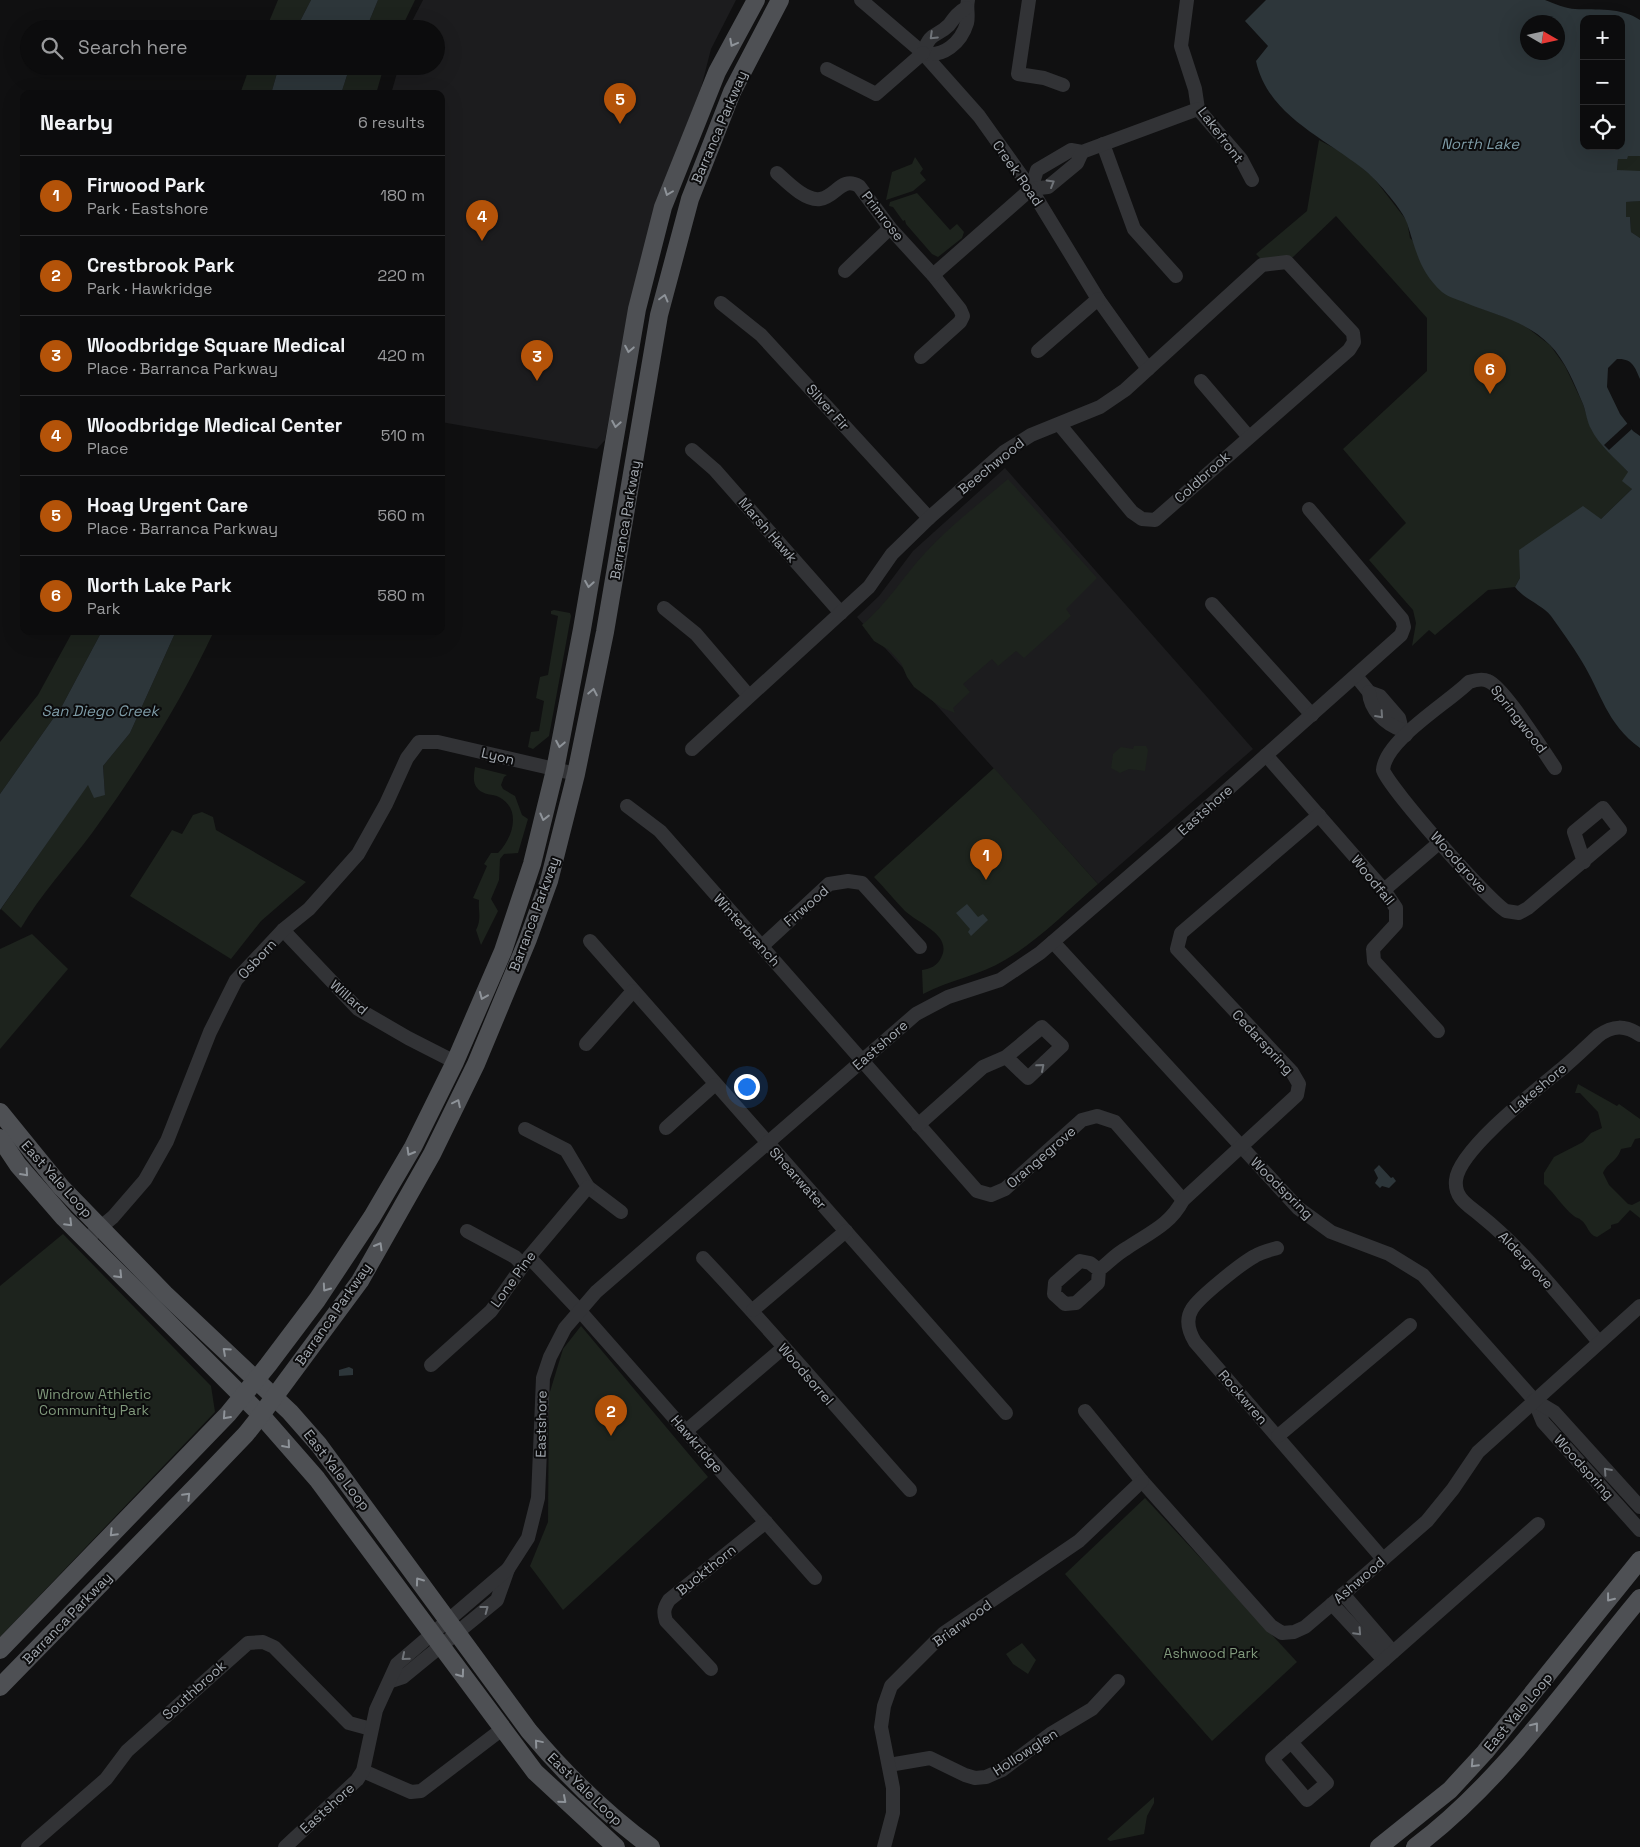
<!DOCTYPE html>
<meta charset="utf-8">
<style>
:root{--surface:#0c0c0d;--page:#1a1a1b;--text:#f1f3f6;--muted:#9a9b9d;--line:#2c2c2e;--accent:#b45309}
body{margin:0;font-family:"Space Grotesk",sans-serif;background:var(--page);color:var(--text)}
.controls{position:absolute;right:15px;top:15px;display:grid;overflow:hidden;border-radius:10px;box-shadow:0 5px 20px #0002}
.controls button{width:45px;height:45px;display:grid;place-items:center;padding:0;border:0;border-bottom:1px solid var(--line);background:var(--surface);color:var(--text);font:25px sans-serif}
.compass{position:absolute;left:1520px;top:15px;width:45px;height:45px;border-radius:50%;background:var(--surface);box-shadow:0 5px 20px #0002;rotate:99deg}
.you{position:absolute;left:746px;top:1086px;width:18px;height:18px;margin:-12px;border:4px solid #fff;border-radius:50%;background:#1a73e8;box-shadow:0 0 0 8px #1a73e833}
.badge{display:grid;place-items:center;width:32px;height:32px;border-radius:50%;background:var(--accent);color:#fff;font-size:16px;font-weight:700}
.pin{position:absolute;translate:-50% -41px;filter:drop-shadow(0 1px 2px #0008)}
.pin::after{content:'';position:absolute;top:26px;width:18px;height:15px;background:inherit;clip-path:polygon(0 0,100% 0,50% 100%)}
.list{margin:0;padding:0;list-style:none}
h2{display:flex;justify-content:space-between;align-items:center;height:65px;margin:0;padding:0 20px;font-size:21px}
h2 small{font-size:16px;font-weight:400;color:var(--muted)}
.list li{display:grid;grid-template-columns:32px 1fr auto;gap:15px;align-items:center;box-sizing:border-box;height:80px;padding:0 20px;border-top:1px solid var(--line)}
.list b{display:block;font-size:19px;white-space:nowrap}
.list p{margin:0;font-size:16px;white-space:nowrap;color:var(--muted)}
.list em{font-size:16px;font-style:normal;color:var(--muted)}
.icon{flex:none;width:28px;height:28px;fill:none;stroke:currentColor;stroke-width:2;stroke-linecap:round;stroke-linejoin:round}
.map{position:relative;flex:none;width:1640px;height:1847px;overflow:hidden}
.search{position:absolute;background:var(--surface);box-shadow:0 5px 20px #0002;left:20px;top:20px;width:425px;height:55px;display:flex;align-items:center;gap:12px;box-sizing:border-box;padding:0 18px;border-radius:28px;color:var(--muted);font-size:19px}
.panel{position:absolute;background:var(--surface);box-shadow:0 5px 20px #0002;left:20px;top:90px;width:425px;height:545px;border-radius:10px}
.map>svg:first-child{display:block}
.built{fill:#1c1c1e}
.green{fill:#1d231d}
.water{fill:#2d363a;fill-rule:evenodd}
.pier{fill:#101011}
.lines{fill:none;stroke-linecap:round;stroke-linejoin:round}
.minor{stroke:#323336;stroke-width:14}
.major{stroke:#4e5054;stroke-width:18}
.oneway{stroke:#707479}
.oneway2{stroke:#8e9399}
.labels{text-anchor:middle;stroke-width:4;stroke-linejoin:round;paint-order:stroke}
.street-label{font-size:14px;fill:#a3a9b0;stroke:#0b0b0c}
.park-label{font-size:14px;fill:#80997c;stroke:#0b0b0c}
.water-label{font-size:15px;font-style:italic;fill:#7e9ca7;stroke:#0b0b0c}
</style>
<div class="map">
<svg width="1640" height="1847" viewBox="0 0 1640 1847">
<rect width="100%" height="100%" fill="#101011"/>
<g class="built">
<polygon points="423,0 736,0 711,49 701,88 668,173 622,347 605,440 597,449 441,422 441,94 391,94 399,66 436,66 436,29 408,29"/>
<polygon points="1005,468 1253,749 1098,884 857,617 879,596 913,551"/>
</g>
<g class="green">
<polygon points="278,0 311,0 296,29 266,29"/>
<polygon points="378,0 415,0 401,29 366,29"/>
<polygon points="250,66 279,66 271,94 240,94"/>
<polygon points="350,66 384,66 376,94 341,94"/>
<polygon points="1319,140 1345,154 1373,177 1407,221 1410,238 1480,308 1521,323 1550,345 1565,366 1583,404 1591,429 1628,472 1632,489 1601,519 1520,578 1515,587 1488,590 1435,635 1429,630 1412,646 1416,623 1413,610 1369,560 1406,523 1343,449 1427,371 1427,318 1336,216 1293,257 1261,259 1256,254 1307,211"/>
<polygon points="1627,156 1640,156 1640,238 1631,232 1630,217 1626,217 1626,202 1637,201 1617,170 1618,159"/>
<polygon points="915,157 923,169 920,173 926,180 913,191 886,200 892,172 912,164"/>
<polygon points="917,193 950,230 957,224 964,232 962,238 938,257 932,254 906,224 905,220 903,221 893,207 889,206 890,202"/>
<path d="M1008,479L1097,578L1066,609L1071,616L1024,658L1016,651L998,666L992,659L963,684L970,692L953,708L955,713L942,708L914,687L907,677L901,663L889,650L874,641L862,625C887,604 903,577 925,553C950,526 980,503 1008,479Z"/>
<polygon points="554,610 570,613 571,616 549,736 533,749 528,747 531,732 539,731 544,701 536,698 540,677 548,675 558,616 551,614 551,611"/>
<polygon points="73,631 102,631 62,706 0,794 0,742 38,695"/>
<path d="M176,631H214C181,702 138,770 92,833C68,865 41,894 21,928L1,909L88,784L105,795L103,766L130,733Z"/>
<polygon points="1134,746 1146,746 1148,750 1145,771 1129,769 1120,773 1111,768 1113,754 1121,747 1133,749"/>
<path d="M475,767L507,775L504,777L501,785L503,789L515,796L522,815L528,819L518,853L504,854L500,859L499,880L491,899L498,911L481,945L476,930C482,918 478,912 479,900L473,898L487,866L484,864L491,853H498C513,838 522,809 499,797C493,794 483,795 478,789C472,783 474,775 475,767Z"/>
<path d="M994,768L1098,884C1069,909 1038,941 1005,960C979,976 949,980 923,994L922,970C930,969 937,966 941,958C953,935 919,924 905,911C894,900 885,888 874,877Z"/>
<polygon points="202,812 213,817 216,830 306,882 261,921 231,959 130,896 172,830 182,834 193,815"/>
<polygon points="32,934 68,969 0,1049 0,949"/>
<path d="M1578,1084L1617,1106L1619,1104L1640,1119V1138L1635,1139L1631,1147L1621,1149C1617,1162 1607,1163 1603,1173L1609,1185L1628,1204L1632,1205L1640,1201V1218L1630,1210L1618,1223L1611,1225V1228L1597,1237C1588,1235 1588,1225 1581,1220C1579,1218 1576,1218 1574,1216C1562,1207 1556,1194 1544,1184V1173L1554,1157L1583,1142L1591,1133L1602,1128L1598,1112L1580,1093H1575Z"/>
<polygon points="63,1234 211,1386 215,1412 0,1637 0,1286"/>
<polygon points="581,1326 708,1477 563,1610 530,1566 548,1522 549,1395 563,1349"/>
<polygon points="1145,1498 1297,1662 1212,1741 1065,1574"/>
<polygon points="1022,1643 1036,1660 1028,1674 1013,1664 1006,1654"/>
<polygon points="1154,1797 1154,1803 1147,1816 1144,1834 1110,1841 1107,1839"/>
</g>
<g class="water">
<polygon points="311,0 378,0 366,29 296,29"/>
<path d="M1266,0H1545C1553,3 1567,9 1575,9C1596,10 1621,7 1640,20V156H1628L1627,159H1618L1617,170L1640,171V201L1626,202V217H1630L1631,232L1640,238V379C1635,367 1632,358 1617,359L1608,368L1607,387L1620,414L1633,431L1640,436V748C1606,723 1602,694 1581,660C1572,645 1561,630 1551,616C1541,604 1525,600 1515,587L1520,578L1519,550L1583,506L1601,519L1632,489L1622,481L1628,472C1616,459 1599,445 1591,429C1587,422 1586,412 1583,404C1575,385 1565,360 1550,345C1527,321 1495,315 1466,303C1459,300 1448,297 1442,292C1419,271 1416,250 1407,223C1403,210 1378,182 1368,173C1328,139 1268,117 1256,61L1268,46L1245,21ZM1584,19H1621V146H1584ZM1528,22H1558V52H1528Z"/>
<polygon points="279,66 350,66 341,94 271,94"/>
<polygon points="102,631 176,631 130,733 103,766 105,795 94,798 88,785 0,910 0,794 62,706"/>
<polygon points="967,904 978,917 983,914 988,920 971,936 968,932 970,929 956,913"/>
<polygon points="1379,1165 1391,1178 1393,1177 1396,1181 1389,1188 1382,1186 1380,1188 1375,1183 1378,1178 1374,1170"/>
<polygon points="349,1367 353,1369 353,1375 339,1376 339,1370"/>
</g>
<polygon class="pier" points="1629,422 1633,428 1609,450 1604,445"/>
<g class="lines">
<g class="minor">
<polyline points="861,0 923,53 979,116 1031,189 1098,299 1148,369"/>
<polyline points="1029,0 1018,74 1044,78 1063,85"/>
<polyline points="1187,0 1181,46 1195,89 1198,109 1241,159 1252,180"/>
<path d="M923,53C943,58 961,43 967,23C969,15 966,8 968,0"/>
<path d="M923,53C931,30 936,38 949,25C954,18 958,12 966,8"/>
<polyline points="827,69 876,94 923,53"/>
<polyline points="1103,144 1134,229 1176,276"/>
<path d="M777,173C787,182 805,201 820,199C836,197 841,176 859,186L890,228L933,275L960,309L963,316L960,322L921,357"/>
<polyline points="1031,189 1037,170 1071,150 1082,152 1198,109"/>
<polyline points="1031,189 1048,187 1077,163 1082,152"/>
<polyline points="845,271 890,228"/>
<polyline points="933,275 1031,189"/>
<polyline points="721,303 761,335 929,518"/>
<polyline points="1038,351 1098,299"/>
<polyline points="1201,381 1248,436"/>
<polyline points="692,450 715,470 841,613"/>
<polyline points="1212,604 1312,715"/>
<polyline points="664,608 696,634 749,696"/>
<polyline points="1356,676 1369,692 1380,696 1399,718 1402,730 1406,735"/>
<path d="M1369,692C1370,710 1385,724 1402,730"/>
<polyline points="692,749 869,587 892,554 929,518 1004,452 1031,435 1100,407 1125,390 1262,265 1287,262 1353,333 1354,342 1349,350 1155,520 1142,519 1132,512 1059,424"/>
<polyline points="1266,755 1384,890 1396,908 1396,924 1373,949 1374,961 1438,1031"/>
<path d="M1555,768C1543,751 1504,687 1488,681C1482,678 1475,680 1469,682C1448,703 1385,740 1383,770C1390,789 1488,900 1506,911L1519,913L1528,908L1620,830L1603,808L1574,832L1584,862"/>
<polyline points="627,806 660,831 977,1191 991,1195 1005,1189 1082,1120 1097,1116 1115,1122 1183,1200"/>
<polyline points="1384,890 1440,842"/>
<polyline points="283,930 358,1009 408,1038 455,1062"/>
<polyline points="590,941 1006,1413"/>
<polyline points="1053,942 1298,1208 1331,1232 1389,1254 1423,1275 1534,1400 1543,1422 1640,1530"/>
<polyline points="762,946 829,884 848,881 862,883 920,947"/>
<polyline points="586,1044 633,991"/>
<polyline points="918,1125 983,1067 1006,1057 1042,1027 1062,1046 1028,1078 1006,1057"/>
<polyline points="666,1128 714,1085"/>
<polyline points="525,1129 566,1150 588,1187 621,1212"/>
<polyline points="467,1231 515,1257 523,1265"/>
<polyline points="85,1240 113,1217 145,1180 167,1141 210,1032 236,980 283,930 309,909 358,854 386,804 407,758 419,742 438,742 576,774"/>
<path d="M1277,1248C1270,1250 1261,1252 1255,1256C1242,1263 1199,1297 1192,1309C1185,1320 1189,1332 1195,1342L1383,1559"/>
<polyline points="529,1257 580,1311 815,1578"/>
<path d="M703,1258C774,1333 841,1413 910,1490"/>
<path d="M1099,1270L1090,1263L1080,1261L1055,1283L1054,1294L1065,1304L1076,1303L1098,1283L1099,1270C1108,1263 1116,1254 1127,1248C1149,1233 1170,1225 1183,1200L1297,1095L1299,1084L1292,1072L1177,949L1181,933L1319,815"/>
<polyline points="753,1310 846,1231"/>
<path d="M1599,1342C1561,1298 1525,1251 1480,1215C1468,1205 1454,1198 1456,1180C1459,1149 1540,1087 1564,1067C1576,1057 1587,1046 1598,1036C1613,1025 1625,1025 1640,1035"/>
<polyline points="431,1365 491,1311 529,1257 588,1187"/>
<polyline points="1534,1400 1554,1412 1640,1507"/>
<polyline points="1085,1411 1142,1481 1271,1626 1282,1633 1294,1632 1305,1627 1332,1604 1427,1521 1453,1489 1478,1452 1640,1306"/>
<polyline points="686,1431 783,1348"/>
<polyline points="1278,1436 1410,1325"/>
<polyline points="1343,1594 1393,1652"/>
<polyline points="1332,1604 1384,1660"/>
<path d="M711,1669L666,1621C663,1612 664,1608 669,1600L766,1522"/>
<polyline points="391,1681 403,1677 497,1600 508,1569"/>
<polyline points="1291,1742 1327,1783 1307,1800 1272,1759 1538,1524"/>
<polyline points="889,1765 930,1758 965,1775 975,1778 986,1777 1002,1770 1052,1733 1092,1709 1118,1681"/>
<polyline points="363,1771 411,1792 421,1791 501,1730"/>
<polyline points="28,1847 106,1779 127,1751 248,1643 263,1642 274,1647 349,1723 371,1729"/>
<polyline points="285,1847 357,1780 363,1771 376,1710 397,1664 508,1569 528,1538 538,1498 543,1378 550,1357 565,1328 596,1292 916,1014 948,997 1000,980 1040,953 1172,839 1401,635 1404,627 1402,619 1309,509"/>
<polyline points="884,1847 893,1813 893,1788 881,1727 884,1706 891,1686 944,1633 1079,1541 1142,1481"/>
</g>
<g class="major">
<path d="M0,1112L61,1187L165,1294L290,1412L319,1445L529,1731C565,1774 606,1814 651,1847"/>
<polyline points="0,1138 18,1165 64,1218 261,1415 317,1479 535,1772 616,1847"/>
<polyline points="0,1650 228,1414 268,1365 317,1300 372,1217 413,1147 455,1062 503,951 532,864 555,770 582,629 637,309 663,207 717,72 756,0"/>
<polyline points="0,1687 200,1482 246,1434 261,1415 360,1281 432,1154 476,1064 528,939 549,881 576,774 605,632 659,315 690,199 732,92 780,0"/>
<polyline points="1379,1847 1450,1790 1485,1752 1640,1560"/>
<path d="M1415,1847C1504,1780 1569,1683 1640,1598"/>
</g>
</g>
<defs><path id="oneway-chevron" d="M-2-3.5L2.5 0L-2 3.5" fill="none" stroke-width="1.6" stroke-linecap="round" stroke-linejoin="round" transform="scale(1.25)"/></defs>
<g class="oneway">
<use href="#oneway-chevron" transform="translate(933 36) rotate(136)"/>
<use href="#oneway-chevron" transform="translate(1051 183) rotate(-30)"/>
<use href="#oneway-chevron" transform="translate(1380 715) rotate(48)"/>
<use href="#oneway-chevron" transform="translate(1041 1067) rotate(-41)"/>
<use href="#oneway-chevron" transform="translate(1607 1471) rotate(-132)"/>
<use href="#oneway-chevron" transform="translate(485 1609) rotate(-37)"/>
<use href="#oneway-chevron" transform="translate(1358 1632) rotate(47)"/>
<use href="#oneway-chevron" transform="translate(405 1657) rotate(140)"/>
</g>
<g class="oneway2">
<use href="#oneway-chevron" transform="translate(733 43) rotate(118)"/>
<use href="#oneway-chevron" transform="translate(668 192) rotate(111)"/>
<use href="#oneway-chevron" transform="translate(664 298) rotate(-75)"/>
<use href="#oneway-chevron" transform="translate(629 349) rotate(101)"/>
<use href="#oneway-chevron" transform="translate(616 424) rotate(100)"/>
<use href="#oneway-chevron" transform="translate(589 584) rotate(99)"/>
<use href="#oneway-chevron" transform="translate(593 692) rotate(-79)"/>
<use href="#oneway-chevron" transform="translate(560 744) rotate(101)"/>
<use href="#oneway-chevron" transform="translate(544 817) rotate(104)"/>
<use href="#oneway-chevron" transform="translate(483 996) rotate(113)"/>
<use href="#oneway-chevron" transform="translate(457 1103) rotate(-64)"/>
<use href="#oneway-chevron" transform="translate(410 1152) rotate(120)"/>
<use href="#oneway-chevron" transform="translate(25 1173) rotate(48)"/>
<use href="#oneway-chevron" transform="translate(69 1223) rotate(45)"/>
<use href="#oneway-chevron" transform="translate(379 1246) rotate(-60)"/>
<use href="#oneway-chevron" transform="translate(119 1275) rotate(46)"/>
<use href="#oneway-chevron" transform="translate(326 1288) rotate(125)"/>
<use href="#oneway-chevron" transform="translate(226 1351) rotate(-138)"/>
<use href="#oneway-chevron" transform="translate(226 1416) rotate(132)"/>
<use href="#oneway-chevron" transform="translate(287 1445) rotate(49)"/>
<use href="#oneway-chevron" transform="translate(187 1496) rotate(-46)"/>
<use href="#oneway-chevron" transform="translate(113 1533) rotate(134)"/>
<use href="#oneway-chevron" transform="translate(419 1581) rotate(-126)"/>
<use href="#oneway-chevron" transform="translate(1610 1598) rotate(128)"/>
<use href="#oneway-chevron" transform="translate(461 1674) rotate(54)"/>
<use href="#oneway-chevron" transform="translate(1535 1726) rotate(-51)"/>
<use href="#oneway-chevron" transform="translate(538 1743) rotate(-130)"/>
<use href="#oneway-chevron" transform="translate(1474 1764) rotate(133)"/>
<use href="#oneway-chevron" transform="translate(563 1800) rotate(41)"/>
</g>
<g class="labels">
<g class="street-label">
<text transform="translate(719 127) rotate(-67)" y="5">Barranca Parkway</text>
<text transform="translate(1221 135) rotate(53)" y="5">Lakefront</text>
<text transform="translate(1018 173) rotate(55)" y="5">Creek Road</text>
<text transform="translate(883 216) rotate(52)" y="5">Primrose</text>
<text transform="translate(828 407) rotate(48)" y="5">Silver Fir</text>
<text transform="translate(991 466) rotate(-39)" y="5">Beechwood</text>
<text transform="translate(1202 477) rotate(-42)" y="5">Coldbrook</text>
<text transform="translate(625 520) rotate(-80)" y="5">Barranca Parkway</text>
<text transform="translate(768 530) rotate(49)" y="5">Marsh Hawk</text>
<text transform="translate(1519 719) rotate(52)" y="5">Springwood</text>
<text transform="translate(498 756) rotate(13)" y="5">Lyon</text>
<text transform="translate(1205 810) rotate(-42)" y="5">Eastshore</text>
<text transform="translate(1459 862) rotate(48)" y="5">Woodgrove</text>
<text transform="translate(1373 880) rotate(51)" y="5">Woodfall</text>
<text transform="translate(806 906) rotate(-41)" y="5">Firwood</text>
<text transform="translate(534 914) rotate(-70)" y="5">Barranca Parkway</text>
<text transform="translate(747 930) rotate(48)" y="5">Winterbranch</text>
<text transform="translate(257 959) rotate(-47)" y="5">Osborn</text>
<text transform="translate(349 997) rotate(41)" y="5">Willard</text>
<text transform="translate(1263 1042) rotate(47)" y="5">Cedarspring</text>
<text transform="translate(880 1045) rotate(-41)" y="5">Eastshore</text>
<text transform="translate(1538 1088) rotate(-40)" y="5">Lakeshore</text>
<text transform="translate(1041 1157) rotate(-41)" y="5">Orangegrove</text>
<text transform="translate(798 1178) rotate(48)" y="5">Shearwater</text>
<text transform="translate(57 1179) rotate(48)" y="5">East Yale Loop</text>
<text transform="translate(1282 1188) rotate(45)" y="5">Woodspring</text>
<text transform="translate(1526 1260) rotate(47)" y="5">Aldergrove</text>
<text transform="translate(513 1279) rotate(-54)" y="5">Lone Pine</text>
<text transform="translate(333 1314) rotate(-55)" y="5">Barranca Parkway</text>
<text transform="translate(806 1374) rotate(49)" y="5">Woodsorrel</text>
<text transform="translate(1243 1397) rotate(49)" y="5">Rockwren</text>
<text transform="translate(541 1424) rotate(-89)" y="5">Eastshore</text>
<text transform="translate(697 1444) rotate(49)" y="5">Hawkridge</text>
<text transform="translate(1584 1467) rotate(48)" y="5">Woodspring</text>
<text transform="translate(337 1470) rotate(52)" y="5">East Yale Loop</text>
<text transform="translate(706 1570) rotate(-39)" y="5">Buckthorn</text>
<text transform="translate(1359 1580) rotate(-41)" y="5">Ashwood</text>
<text transform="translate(67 1618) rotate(-46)" y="5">Barranca Parkway</text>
<text transform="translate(962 1623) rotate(-36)" y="5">Briarwood</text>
<text transform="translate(194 1690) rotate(-42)" y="5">Southbrook</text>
<text transform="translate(1518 1712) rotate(-50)" y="5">East Yale Loop</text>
<text transform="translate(1025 1752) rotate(-33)" y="5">Hollowglen</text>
<text transform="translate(585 1789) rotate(44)" y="5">East Yale Loop</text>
<text transform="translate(327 1808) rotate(-42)" y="5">Eastshore</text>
</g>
<g class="park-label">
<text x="94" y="1399">Windrow Athletic<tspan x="94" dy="16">Community Park</tspan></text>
<text x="1211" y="1658">Ashwood Park</text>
</g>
<g class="water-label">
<text x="1480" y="149">North Lake</text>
<text x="100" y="716">San Diego Creek</text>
</g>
</g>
</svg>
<div class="controls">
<button>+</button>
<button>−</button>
<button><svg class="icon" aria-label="locate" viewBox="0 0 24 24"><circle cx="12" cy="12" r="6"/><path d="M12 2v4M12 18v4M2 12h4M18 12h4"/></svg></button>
</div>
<svg class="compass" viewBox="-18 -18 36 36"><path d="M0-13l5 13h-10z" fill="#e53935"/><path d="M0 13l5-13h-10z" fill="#9a9b9d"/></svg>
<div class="you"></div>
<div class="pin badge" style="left:986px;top:880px">1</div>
<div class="pin badge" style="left:611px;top:1436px">2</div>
<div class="pin badge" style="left:537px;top:381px">3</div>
<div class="pin badge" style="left:482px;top:241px">4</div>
<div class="pin badge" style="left:620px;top:124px">5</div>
<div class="pin badge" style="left:1490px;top:394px">6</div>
<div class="search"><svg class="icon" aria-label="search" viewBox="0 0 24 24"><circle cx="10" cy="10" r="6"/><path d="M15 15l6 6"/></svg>Search here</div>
<section class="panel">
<h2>Nearby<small>6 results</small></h2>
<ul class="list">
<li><span class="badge">1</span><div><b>Firwood Park</b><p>Park · Eastshore</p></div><em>180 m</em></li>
<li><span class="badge">2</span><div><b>Crestbrook Park</b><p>Park · Hawkridge</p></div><em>220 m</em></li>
<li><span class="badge">3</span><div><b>Woodbridge Square Medical</b><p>Place · Barranca Parkway</p></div><em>420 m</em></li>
<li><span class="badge">4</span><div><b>Woodbridge Medical Center</b><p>Place</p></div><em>510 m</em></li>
<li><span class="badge">5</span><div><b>Hoag Urgent Care</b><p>Place · Barranca Parkway</p></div><em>560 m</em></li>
<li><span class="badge">6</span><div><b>North Lake Park</b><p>Park</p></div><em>580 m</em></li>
</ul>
</section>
</div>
